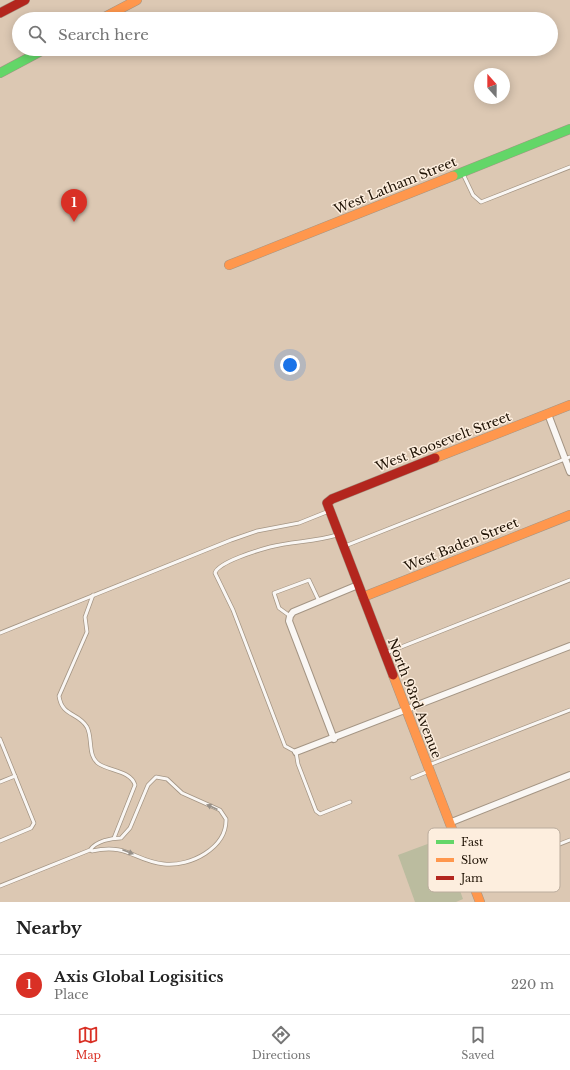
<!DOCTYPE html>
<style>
:root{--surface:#fff;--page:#f2f2f2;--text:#222;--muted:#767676;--line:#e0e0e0;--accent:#d93025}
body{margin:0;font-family:"Libre Baskerville",serif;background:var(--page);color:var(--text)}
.compass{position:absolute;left:474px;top:68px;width:36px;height:36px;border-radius:50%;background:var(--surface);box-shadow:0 2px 10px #0003;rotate:339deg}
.you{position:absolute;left:290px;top:365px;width:14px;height:14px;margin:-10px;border:3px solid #fff;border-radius:50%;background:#1a73e8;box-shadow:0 0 0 6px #1a73e833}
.badge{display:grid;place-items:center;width:26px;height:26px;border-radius:50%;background:var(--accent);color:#fff;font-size:13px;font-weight:700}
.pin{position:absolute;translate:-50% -33px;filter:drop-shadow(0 1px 2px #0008)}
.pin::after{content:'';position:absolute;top:21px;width:14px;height:12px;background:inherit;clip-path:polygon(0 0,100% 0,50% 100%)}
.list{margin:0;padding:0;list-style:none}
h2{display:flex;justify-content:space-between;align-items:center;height:52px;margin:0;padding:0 16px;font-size:17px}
h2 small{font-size:13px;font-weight:400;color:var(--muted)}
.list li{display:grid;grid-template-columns:26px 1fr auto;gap:12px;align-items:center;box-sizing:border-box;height:60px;padding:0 16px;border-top:1px solid var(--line)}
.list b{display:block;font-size:15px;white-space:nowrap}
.list p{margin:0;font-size:13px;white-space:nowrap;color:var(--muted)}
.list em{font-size:13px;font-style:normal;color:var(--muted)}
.icon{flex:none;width:22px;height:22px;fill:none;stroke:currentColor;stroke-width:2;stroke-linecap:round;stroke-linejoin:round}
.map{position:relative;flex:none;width:570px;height:902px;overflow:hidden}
.search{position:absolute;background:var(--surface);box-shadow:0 2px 10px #0003;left:12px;right:12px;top:12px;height:44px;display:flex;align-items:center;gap:10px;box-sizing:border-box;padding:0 14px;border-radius:22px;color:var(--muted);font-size:15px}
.sheet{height:112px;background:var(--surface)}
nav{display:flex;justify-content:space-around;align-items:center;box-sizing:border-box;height:56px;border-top:1px solid var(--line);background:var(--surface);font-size:11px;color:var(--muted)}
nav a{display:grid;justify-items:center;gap:2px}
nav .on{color:var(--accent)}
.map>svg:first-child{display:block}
.green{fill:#bbbc9f}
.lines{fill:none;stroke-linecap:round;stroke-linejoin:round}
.lane-casing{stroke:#a49584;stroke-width:4.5}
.street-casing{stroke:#a49584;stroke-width:8}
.fast-casing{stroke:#a49584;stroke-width:10}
.slow-casing{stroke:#a49584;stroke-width:10}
.jam-casing{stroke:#a49584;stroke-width:10}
.lane{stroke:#faf7f4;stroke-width:3}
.street{stroke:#faf7f4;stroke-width:6}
.fast{stroke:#63d668;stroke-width:9}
.slow{stroke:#ff974d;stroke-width:9}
.jam{stroke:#b3261e;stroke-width:9}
.oneway{fill:#979088}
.labels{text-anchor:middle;stroke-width:3;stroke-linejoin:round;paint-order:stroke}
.street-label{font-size:13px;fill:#1f1204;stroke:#fdeede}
.key{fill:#fdeede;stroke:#baac9d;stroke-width:1}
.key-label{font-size:11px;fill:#1f1204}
</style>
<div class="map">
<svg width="570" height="902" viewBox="0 0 570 902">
<rect width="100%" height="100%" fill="#dcc8b3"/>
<polygon class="green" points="441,839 463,899 456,902 415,902 398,855"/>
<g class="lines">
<defs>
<g id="lane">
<polyline points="463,174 473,195 481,202 570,167"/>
<path d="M337,535C315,542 292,541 270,547C259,550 218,562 215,573L233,610L285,746L296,752L298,764L316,811L320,814L350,802"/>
<polyline points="345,546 570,457"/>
<path d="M93,595L85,617L87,632L59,696C62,717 78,712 87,727C93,738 87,756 99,764C110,771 131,771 135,785L114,838"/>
<polyline points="290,616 279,608 274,593 309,580 319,601"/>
<polyline points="0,633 231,540 257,531 299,523 329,511"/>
<polyline points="386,653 570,580"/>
<polyline points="0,739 34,823 31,828 0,841"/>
<polyline points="429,765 570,710"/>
<polyline points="412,778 429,771"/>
<polyline points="0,782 15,776"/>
<polyline points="473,878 570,840"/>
<path d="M0,886L90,850C96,841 111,838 121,838L130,828L148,785L156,777L167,779L182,793L220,810L226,819C227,848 190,867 164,864C134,861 128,843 92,851L90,850"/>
</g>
<g id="street">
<polyline points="548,414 570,472"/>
<polyline points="334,739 289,621 290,616 293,612 358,585"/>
<polyline points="296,752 570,646"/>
<polyline points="449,823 570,775"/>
</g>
<g id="fast">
<polyline points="0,73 45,49"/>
<polyline points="453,176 570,129"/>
</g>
<g id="slow">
<polyline points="101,19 137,0"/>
<polyline points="229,265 453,176"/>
<polyline points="435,458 570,405"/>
<polyline points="363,597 570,515"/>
<polyline points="393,675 480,902"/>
</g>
<g id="jam">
<polyline points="0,13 25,0"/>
<polyline points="393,675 327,503 332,499 435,458"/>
</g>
</defs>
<use href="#lane" class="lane-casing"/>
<use href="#street" class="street-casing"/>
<use href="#fast" class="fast-casing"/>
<use href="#slow" class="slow-casing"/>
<use href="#jam" class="jam-casing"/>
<use href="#lane" class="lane"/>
<use href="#street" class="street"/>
<use href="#fast" class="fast"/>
<use href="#slow" class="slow"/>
<use href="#jam" class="jam"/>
</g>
<defs><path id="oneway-solid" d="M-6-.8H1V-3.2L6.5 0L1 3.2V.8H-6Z"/></defs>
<g class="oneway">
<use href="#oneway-solid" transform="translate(212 807) rotate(-156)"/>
<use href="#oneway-solid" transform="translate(128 852) rotate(21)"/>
</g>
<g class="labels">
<g class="street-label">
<text transform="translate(395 185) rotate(-22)" y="5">West Latham Street</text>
<text transform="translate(443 441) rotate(-21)" y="5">West Roosevelt Street</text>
<text transform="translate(461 544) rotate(-22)" y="5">West Baden Street</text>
<text transform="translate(415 698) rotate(69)" y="5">North 93rd Avenue</text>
</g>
</g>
<rect x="428" y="828" width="132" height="64" rx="6" class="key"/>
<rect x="436" y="840" width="18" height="4" fill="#63d668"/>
<rect x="436" y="858" width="18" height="4" fill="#ff974d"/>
<rect x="436" y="876" width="18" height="4" fill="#b3261e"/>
<g class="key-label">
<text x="461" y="846">Fast</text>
<text x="461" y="864">Slow</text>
<text x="461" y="882">Jam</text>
</g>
</svg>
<svg class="compass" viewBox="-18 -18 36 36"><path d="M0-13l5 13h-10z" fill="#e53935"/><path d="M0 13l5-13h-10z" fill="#767676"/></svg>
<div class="you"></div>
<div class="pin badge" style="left:74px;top:222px">1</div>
<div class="search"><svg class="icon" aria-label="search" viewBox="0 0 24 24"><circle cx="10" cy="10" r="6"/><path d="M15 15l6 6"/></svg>Search here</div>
</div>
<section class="sheet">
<h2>Nearby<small></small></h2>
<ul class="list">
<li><span class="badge">1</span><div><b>Axis Global Logisitics</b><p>Place</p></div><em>220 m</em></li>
</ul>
</section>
<nav>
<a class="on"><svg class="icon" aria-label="map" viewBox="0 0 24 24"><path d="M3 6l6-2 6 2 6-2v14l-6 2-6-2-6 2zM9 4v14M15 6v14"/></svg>Map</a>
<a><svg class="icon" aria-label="directions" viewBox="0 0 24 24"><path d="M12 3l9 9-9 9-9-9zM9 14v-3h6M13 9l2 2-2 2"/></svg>Directions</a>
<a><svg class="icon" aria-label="saved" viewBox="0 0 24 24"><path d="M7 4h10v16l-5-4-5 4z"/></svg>Saved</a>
</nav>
